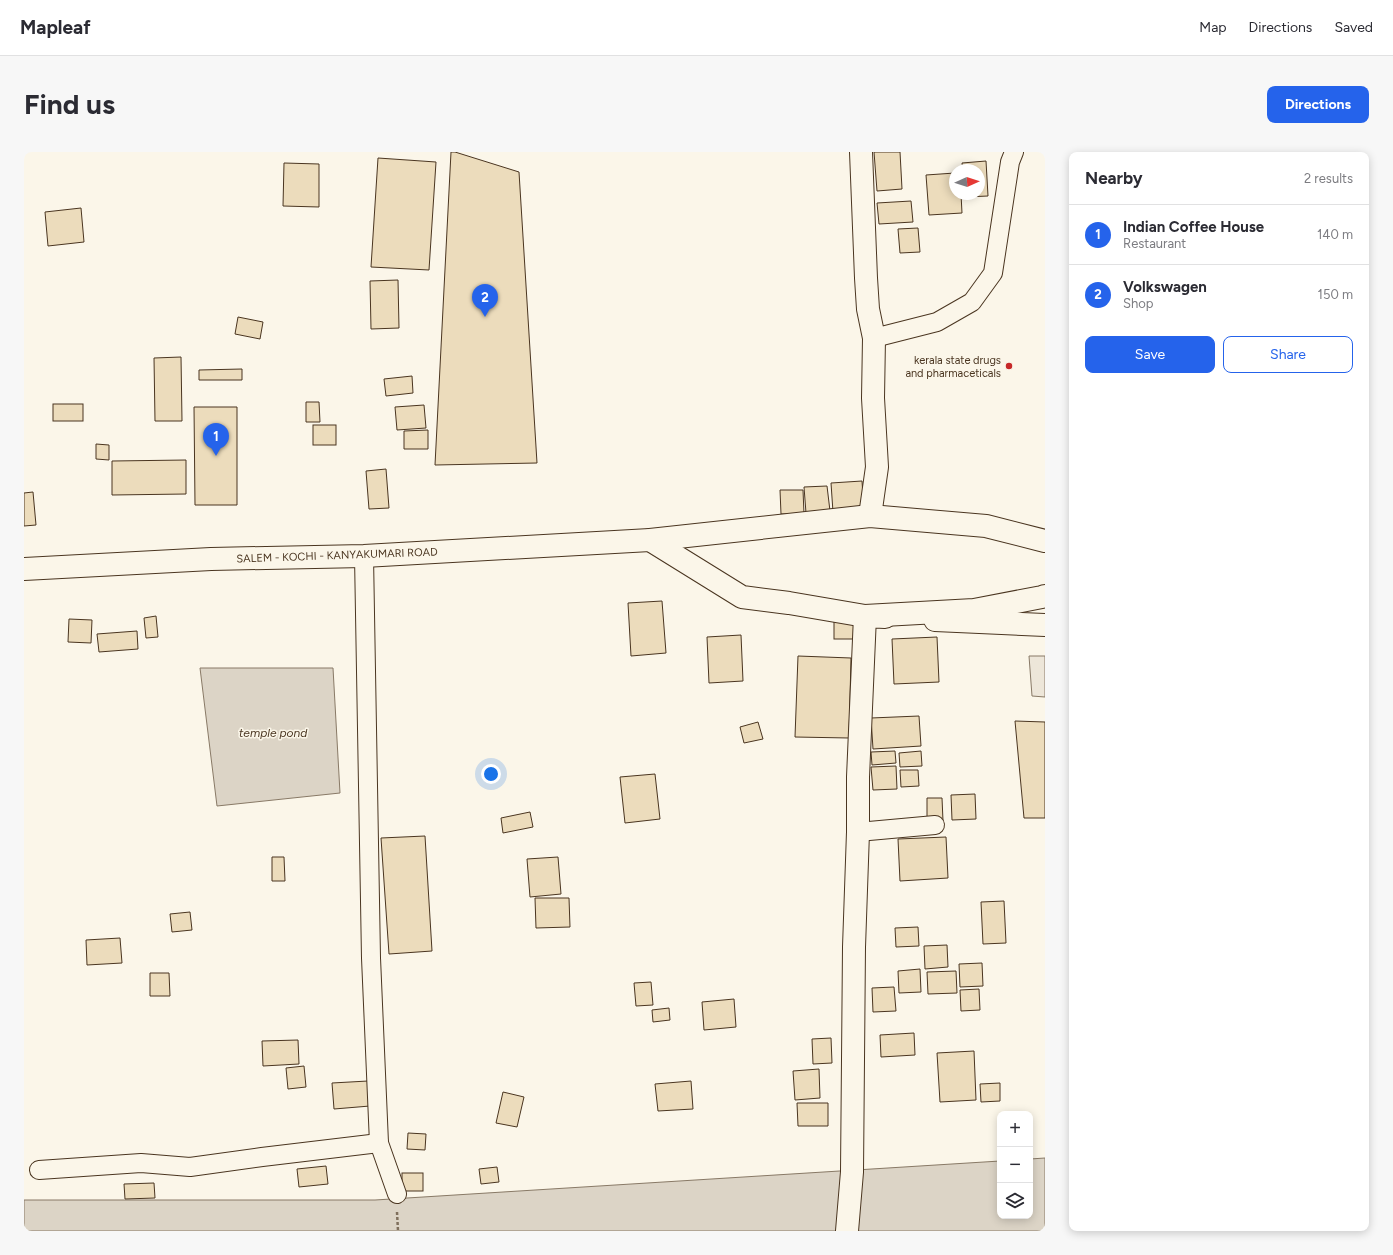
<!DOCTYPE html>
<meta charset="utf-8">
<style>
:root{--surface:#fff;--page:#f7f7f7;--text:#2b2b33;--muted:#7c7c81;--line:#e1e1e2;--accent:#2563eb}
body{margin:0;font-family:Figtree,sans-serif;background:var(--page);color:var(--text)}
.controls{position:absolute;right:12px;bottom:12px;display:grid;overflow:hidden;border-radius:8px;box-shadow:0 2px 10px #0003}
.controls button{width:36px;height:36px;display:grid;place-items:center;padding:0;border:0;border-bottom:1px solid var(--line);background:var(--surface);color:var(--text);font:20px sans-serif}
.compass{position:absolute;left:925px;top:12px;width:36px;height:36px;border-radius:50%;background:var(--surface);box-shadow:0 2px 10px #0003;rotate:87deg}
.you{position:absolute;left:467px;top:622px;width:14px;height:14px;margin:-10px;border:3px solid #fff;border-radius:50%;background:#1a73e8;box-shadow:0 0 0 6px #1a73e833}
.badge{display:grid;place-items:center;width:26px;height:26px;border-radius:50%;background:var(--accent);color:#fff;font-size:13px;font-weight:700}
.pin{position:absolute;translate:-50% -33px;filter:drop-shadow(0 1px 2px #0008)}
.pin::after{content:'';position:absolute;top:21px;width:14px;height:12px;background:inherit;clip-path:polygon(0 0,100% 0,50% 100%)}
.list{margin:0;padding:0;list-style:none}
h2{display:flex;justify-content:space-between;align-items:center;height:52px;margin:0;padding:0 16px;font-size:17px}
h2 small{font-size:13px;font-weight:400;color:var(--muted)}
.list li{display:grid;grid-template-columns:26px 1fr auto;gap:12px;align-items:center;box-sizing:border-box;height:60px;padding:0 16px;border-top:1px solid var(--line)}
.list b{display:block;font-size:15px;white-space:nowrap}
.list p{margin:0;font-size:13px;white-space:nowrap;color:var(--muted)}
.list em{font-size:13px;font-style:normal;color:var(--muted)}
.actions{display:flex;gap:8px;padding:12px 16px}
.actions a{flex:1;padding:9px 0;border:1px solid var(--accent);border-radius:8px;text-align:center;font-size:14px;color:var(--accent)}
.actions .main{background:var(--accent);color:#fff}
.icon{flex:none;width:22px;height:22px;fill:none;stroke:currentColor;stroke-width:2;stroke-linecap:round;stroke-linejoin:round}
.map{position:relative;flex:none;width:1021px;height:1079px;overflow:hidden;border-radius:8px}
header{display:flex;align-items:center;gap:24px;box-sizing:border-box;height:56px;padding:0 20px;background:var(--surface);border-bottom:1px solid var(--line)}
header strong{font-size:19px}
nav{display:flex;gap:22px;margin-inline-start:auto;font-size:14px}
.intro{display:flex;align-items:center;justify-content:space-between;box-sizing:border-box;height:96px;padding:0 24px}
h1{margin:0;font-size:28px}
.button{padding:10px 18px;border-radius:8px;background:var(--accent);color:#fff;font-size:14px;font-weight:700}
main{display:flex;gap:24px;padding:0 24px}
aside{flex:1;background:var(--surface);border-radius:8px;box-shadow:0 2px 10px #0003}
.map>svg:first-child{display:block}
.green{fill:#ede6d9;stroke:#887966}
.water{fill:#dcd4c6;stroke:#887966}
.building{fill:#ecdcbc;stroke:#4a3520}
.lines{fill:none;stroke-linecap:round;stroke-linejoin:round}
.minor-casing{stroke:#4a3520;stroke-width:20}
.tertiary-casing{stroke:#4a3520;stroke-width:24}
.trunk-casing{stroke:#4a3520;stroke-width:24}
.path{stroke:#7f6f5c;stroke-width:2.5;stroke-dasharray:3 2;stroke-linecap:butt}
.minor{stroke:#fbf6e9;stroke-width:18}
.tertiary{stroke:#fbf6e9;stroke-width:22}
.trunk{stroke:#fbf6e9;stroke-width:22}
.poi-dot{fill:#c62828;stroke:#fbf6e9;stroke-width:1.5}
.labels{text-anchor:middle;stroke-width:3;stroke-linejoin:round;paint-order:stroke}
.poi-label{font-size:11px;fill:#4a3520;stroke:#fbf6e9;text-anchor:end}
.street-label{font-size:11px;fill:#4a3520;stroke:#fbf6e9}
.water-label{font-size:12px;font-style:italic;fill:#4a3520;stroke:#fbf6e9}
</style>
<header>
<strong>Mapleaf</strong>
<nav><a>Map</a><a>Directions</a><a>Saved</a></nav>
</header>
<div class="intro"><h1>Find us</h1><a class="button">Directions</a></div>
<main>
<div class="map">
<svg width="1021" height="1079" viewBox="0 0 1021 1079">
<rect width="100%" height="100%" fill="#fbf6e9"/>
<polygon class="green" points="1005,504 1021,504 1021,545 1008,544"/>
<g class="water">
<polygon points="176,516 309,516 316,641 193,654"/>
<polygon points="1021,1006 1021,1079 0,1079 0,1048 351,1048 976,1009 976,1064 1006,1064 1006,1007"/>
</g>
<g class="building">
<polygon points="427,0 431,0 495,20 513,311 411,313"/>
<polygon points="850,0 876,0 878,37 853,39"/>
<polygon points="354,6 412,10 405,118 347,115"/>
<polygon points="962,9 964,44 941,45 940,42 955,42 955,18 939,18 938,11"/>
<polygon points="260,11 295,12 295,55 259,54"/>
<polygon points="931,21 931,42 937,42 938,61 905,63 902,23"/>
<polygon points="887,49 889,70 855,72 853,51"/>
<polygon points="57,56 60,90 24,94 21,60"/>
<polygon points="894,76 896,100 876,101 874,77"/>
<polygon points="374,128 375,176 347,177 346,129"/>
<polygon points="214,165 239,170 236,187 211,182"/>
<polygon points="157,205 158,269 131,269 130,206"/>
<polygon points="218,217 218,228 175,228 175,218"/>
<polygon points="388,224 389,241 362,244 360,227"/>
<polygon points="282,250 295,250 296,270 282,270"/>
<rect x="29" y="252" width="30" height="17"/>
<polygon points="400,253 402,276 373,278 371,255"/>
<polygon points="170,255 213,255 213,353 171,353"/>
<rect x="289" y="273" width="23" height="20"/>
<polygon points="404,278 404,297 380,297 380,279"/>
<polygon points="72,292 85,293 85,308 72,307"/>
<polygon points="162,308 162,342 88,343 88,309"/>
<polygon points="362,317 365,356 345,357 342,319"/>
<polygon points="838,329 840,358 809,360 807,331"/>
<polygon points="803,334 806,359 782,361 780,335"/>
<polygon points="756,338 779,338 780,362 757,362"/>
<polygon points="9,340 12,373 0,374 0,341"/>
<polygon points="638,449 642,501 607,504 604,451"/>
<polygon points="132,464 134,485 122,486 120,466"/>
<rect x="810" y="466" width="22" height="21"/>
<polygon points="45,467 68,468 67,491 44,490"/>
<polygon points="113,479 114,497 75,500 73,482"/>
<polygon points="717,483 719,529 685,531 683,485"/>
<polygon points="913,485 915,530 870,532 868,487"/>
<polygon points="774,504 827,506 825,586 771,585"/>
<polygon points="895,564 897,594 849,597 847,566"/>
<polygon points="991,569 1021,570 1021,666 1000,666"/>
<polygon points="734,570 739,587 720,591 716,575"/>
<polygon points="871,599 872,611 848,613 847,600"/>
<polygon points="897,599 898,614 876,615 875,601"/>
<polygon points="872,614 873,637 849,638 847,615"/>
<polygon points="876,618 894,618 895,634 877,635"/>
<polygon points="631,622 636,667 601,671 596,625"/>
<polygon points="951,642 952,667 928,668 927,643"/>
<polygon points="903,646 918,646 919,669 903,669"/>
<polygon points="506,660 509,675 479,681 477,666"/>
<polygon points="401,684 408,799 365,802 357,686"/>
<polygon points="922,685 924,726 876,729 874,687"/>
<polygon points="248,705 260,705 261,729 248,729"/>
<polygon points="534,705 537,742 506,745 503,707"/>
<polygon points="511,746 545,746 546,775 512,776"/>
<polygon points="980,749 982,791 959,792 957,750"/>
<polygon points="166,760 168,778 148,780 146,762"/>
<polygon points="894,775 895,794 872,795 871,776"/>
<polygon points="96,786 98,811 63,813 62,788"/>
<polygon points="923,793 924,815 901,817 900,794"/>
<polygon points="958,811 959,834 936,835 935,812"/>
<polygon points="896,817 897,840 875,841 874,819"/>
<polygon points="932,819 933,841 904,842 903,820"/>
<polygon points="126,821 145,821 146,844 126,844"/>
<polygon points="627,830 629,853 612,854 610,831"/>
<polygon points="870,835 872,859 849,860 848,836"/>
<polygon points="955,837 956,858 937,859 936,838"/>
<polygon points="710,847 712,875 680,878 678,850"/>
<polygon points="645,856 646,868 629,870 628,858"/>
<polygon points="890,881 891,903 857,905 856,883"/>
<polygon points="807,886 808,911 789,912 788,887"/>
<polygon points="274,888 275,912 239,914 238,889"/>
<polygon points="950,899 952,948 916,950 913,901"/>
<polygon points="280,914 282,935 264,937 262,916"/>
<polygon points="795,917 796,946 771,948 769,919"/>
<polygon points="344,929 346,954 310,957 308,931"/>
<polygon points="667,929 669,957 634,959 631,932"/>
<polygon points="976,931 976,949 957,950 956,932"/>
<polygon points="479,940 500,945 493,975 472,971"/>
<polygon points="773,951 804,951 804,974 774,974"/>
<polygon points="384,981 402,982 401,998 383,997"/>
<polygon points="302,1014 304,1032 275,1035 273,1017"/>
<polygon points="473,1015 475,1030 457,1032 455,1017"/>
<rect x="378" y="1021" width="21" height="18"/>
<polygon points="130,1031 131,1046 101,1047 100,1032"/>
</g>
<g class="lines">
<defs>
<g id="minor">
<polyline points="850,186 913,170 948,150 969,121 986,10 990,0"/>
<polyline points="340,404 347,806 355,991 373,1042"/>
<polyline points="834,680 911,673"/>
<polyline points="15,1018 117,1011 166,1015 238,1005 355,991"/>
</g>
<g id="tertiary">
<polyline points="837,0 842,126 844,157 850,186 849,246 853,315 846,364"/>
<polyline points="911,468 1021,473"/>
<polyline points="823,1079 828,1020 830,795 834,680 834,625 841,464 861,465"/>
</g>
<g id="trunk">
<polyline points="626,388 718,445 765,451 841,464 950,458 1018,445 1021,444"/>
<polyline points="0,417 187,407 340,404 626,388 846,364 962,374 1021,389"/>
</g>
</defs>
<use href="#minor" class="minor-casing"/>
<use href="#tertiary" class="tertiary-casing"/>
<use href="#trunk" class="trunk-casing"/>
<polyline class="path" points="373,1060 374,1079"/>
<use href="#minor" class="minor"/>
<use href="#tertiary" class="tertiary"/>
<use href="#trunk" class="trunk"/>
</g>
<circle class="poi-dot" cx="985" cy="214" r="4"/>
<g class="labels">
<g class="poi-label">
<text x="977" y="212">kerala state drugs<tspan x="977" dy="13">and pharmaceticals</tspan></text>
</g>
<g class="street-label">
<text transform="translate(313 403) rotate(-2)" y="4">SALEM - KOCHI - KANYAKUMARI ROAD</text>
</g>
<g class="water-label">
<text x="249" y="585">temple pond</text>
</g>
</g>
</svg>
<div class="controls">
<button>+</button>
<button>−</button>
<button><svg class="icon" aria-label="layers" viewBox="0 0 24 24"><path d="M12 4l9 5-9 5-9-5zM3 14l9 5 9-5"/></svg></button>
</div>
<svg class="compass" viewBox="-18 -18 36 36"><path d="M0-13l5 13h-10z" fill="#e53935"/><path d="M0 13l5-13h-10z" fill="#7c7c81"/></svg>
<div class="you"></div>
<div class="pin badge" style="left:192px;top:304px">1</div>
<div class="pin badge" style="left:461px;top:165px">2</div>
</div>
<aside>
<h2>Nearby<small>2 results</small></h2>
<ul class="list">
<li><span class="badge">1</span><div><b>Indian Coffee House</b><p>Restaurant</p></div><em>140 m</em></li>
<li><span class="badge">2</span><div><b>Volkswagen</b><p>Shop</p></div><em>150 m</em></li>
</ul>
<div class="actions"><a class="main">Save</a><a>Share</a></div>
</aside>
</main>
